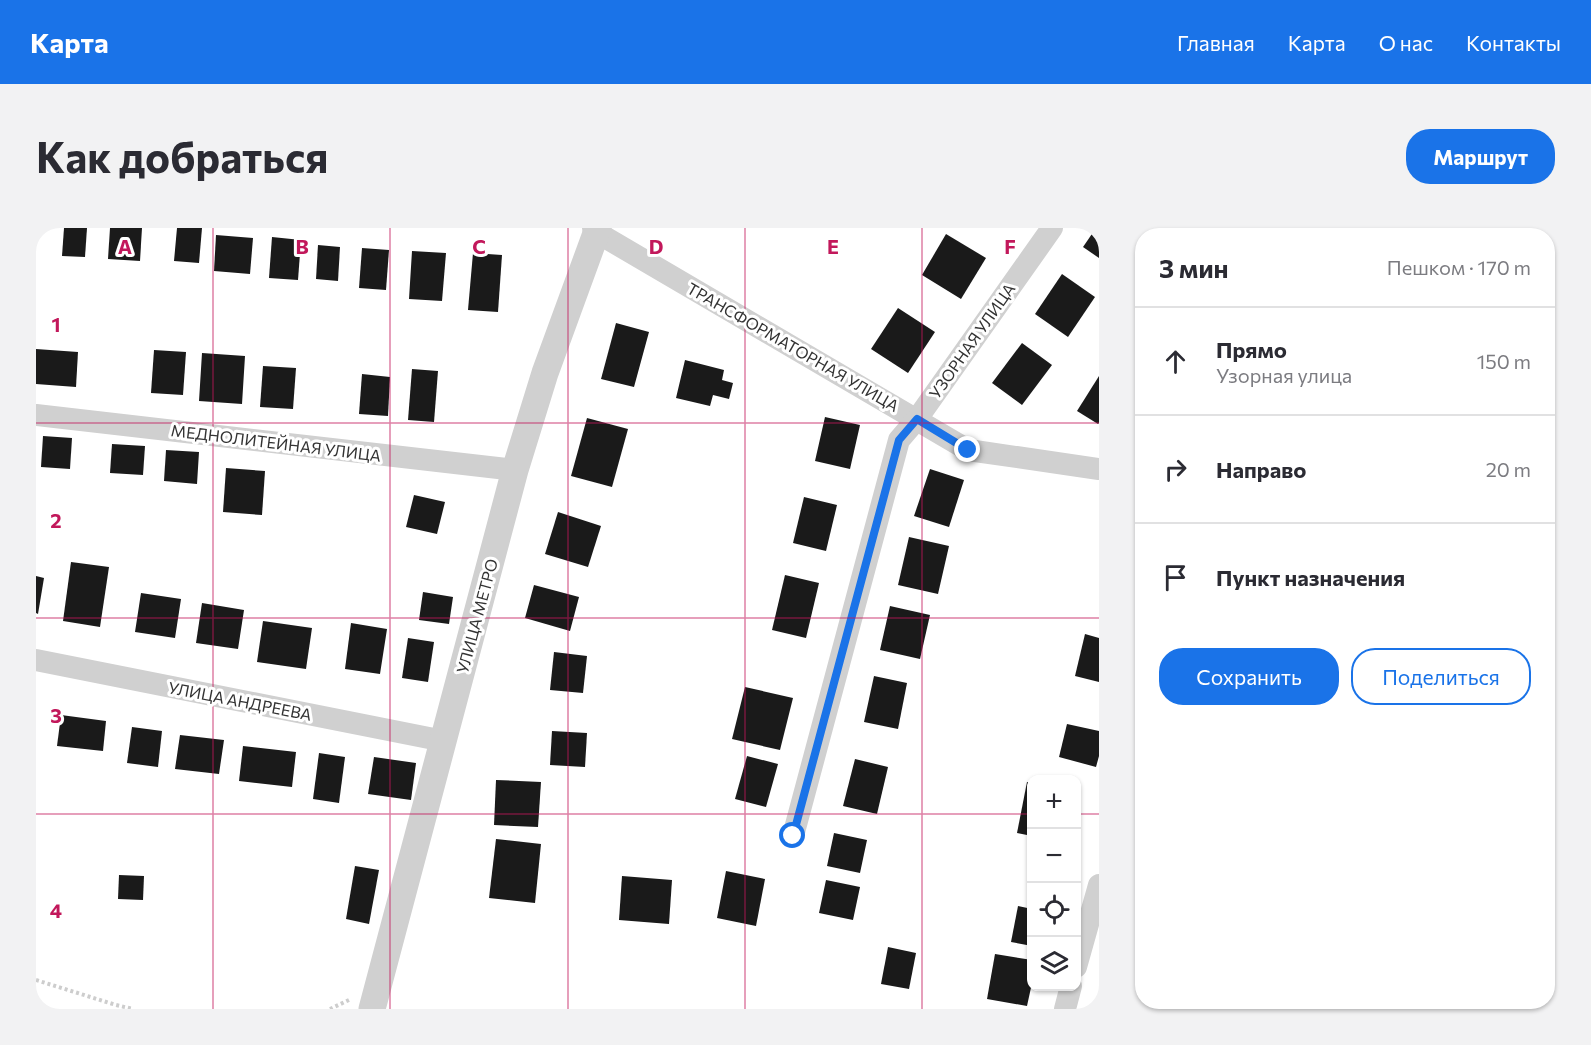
<!DOCTYPE html>
<html lang="ru">
<meta charset="utf-8">
<style>
:root{--surface:#fff;--page:#f2f2f3;--text:#2b2b33;--muted:#7c7c81;--line:#e1e1e2;--accent:#1a73e8}
body{margin:0;font-family:Commissioner,sans-serif;background:var(--page);color:var(--text)}
.controls{position:absolute;right:18px;bottom:18px;display:grid;overflow:hidden;border-radius:12px;box-shadow:0 2px 4px #0004}
.controls button{width:54px;height:54px;display:grid;place-items:center;padding:0;border:0;border-bottom:2px solid var(--line);background:var(--surface);color:var(--text);font:30px sans-serif}
.stop{position:absolute;width:18px;height:18px;margin:-14px;border:4px solid #1a73e8;border-radius:50%;background:#fff}
.stop.end{background:#1a73e8;border-color:#fff;box-shadow:0 2px 6px #0008}
.list{margin:0;padding:0;list-style:none}
h2{display:flex;justify-content:space-between;align-items:center;height:78px;margin:0;padding:0 24px;font-size:26px}
h2 small{font-size:20px;font-weight:400;color:var(--muted)}
.list li{display:grid;grid-template-columns:39px 1fr auto;gap:18px;align-items:center;box-sizing:border-box;height:108px;padding:0 24px;border-top:2px solid var(--line)}
.list b{display:block;font-size:22px;white-space:nowrap}
.list p{margin:0;font-size:20px;white-space:nowrap;color:var(--muted)}
.list em{font-size:20px;font-style:normal;color:var(--muted)}
.actions{display:flex;gap:12px;padding:18px 24px}
.actions a{flex:1;padding:14px 0;border:2px solid var(--accent);border-radius:24px;text-align:center;font-size:21px;color:var(--accent)}
.actions .main{background:var(--accent);color:#fff}
.icon{flex:none;width:33px;height:33px;fill:none;stroke:currentColor;stroke-width:2;stroke-linecap:round;stroke-linejoin:round}
.map{position:relative;flex:none;width:1063px;height:781px;overflow:hidden;border-radius:24px}
header{display:flex;align-items:center;gap:36px;box-sizing:border-box;height:84px;padding:0 30px;background:var(--accent);color:#fff}
header strong{font-size:28px}
nav{display:flex;gap:33px;margin-inline-start:auto;font-size:21px}
.intro{display:flex;align-items:center;justify-content:space-between;box-sizing:border-box;height:144px;padding:0 36px}
h1{margin:0;font-size:42px}
.button{padding:15px 27px;border-radius:24px;background:var(--accent);color:#fff;font-size:21px;font-weight:700}
main{display:flex;gap:36px;padding:0 36px}
aside{flex:1;background:var(--surface);border-radius:24px;box-shadow:0 2px 4px #0004}
.map>svg:first-child{display:block}
.building{fill:#1a1a1a}
.lines{fill:none;stroke-linecap:round;stroke-linejoin:round}
.path{stroke:#cdcdcd;stroke-width:4;stroke-dasharray:3 3;stroke-linecap:butt}
.minor{stroke:#d0d0d0;stroke-width:22}
.tertiary{stroke:#d0d0d0;stroke-width:27}
.route{stroke:#1a73e8;stroke-width:8}
.grid{fill:none;stroke:#c2185b;stroke-width:1.5;stroke-opacity:0.55}
.labels{text-anchor:middle;stroke-width:6;stroke-linejoin:round;paint-order:stroke}
.street-label{font-size:16px;fill:#333;stroke:#fff}
.grid-label{font-size:20px;text-anchor:middle;font-weight:bold;fill:#c2185b;stroke:#fff;stroke-width:6;stroke-linejoin:round;paint-order:stroke}
</style>
<header>
<strong>Карта</strong>
<nav><a>Главная</a><a>Карта</a><a>О нас</a><a>Контакты</a></nav>
</header>
<div class="intro"><h1>Как добраться</h1><a class="button">Маршрут</a></div>
<main>
<div class="map">
<svg width="1063" height="781" viewBox="0 0 1063 781">
<rect width="100%" height="100%" fill="#fff"/>
<g class="building">
<polygon points="28,0 51,0 49,29 26,28"/>
<polygon points="74,0 106,0 104,33 72,31"/>
<polygon points="141,0 166,0 163,35 138,33"/>
<polygon points="1060,0 1063,0 1063,30 1047,19"/>
<polygon points="910,6 950,30 925,71 886,47"/>
<polygon points="180,7 217,10 214,46 178,43"/>
<polygon points="236,9 265,12 262,52 233,50"/>
<polygon points="282,17 304,19 302,53 280,51"/>
<polygon points="326,20 353,22 350,62 323,60"/>
<polygon points="376,23 410,25 406,73 373,71"/>
<polygon points="437,25 466,27 462,84 432,82"/>
<polygon points="1026,46 1059,69 1032,109 999,86"/>
<polygon points="862,80 899,104 872,145 835,121"/>
<polygon points="580,95 613,104 598,159 565,151"/>
<polygon points="986,115 1016,137 986,177 956,155"/>
<polygon points="0,121 42,124 40,159 0,156"/>
<polygon points="118,122 150,124 147,167 115,165"/>
<polygon points="166,125 209,128 206,176 163,173"/>
<polygon points="649,132 688,142 686,152 697,155 693,171 677,167 674,178 640,170"/>
<polygon points="227,138 260,140 257,181 224,179"/>
<polygon points="376,141 402,143 398,194 372,192"/>
<polygon points="326,146 354,149 352,188 323,186"/>
<polygon points="1063,148 1063,195 1062,196 1041,183"/>
<polygon points="789,189 824,197 814,241 779,233"/>
<polygon points="551,190 592,201 576,259 535,248"/>
<polygon points="7,208 36,210 34,241 5,239"/>
<polygon points="76,216 109,218 107,247 74,245"/>
<polygon points="130,222 163,224 161,256 128,253"/>
<polygon points="190,240 229,243 226,287 187,284"/>
<polygon points="894,241 928,252 913,299 878,288"/>
<polygon points="378,267 409,274 401,306 370,299"/>
<polygon points="768,269 801,277 790,323 757,315"/>
<polygon points="522,284 565,298 552,339 509,326"/>
<polygon points="873,309 913,318 902,366 862,357"/>
<polygon points="35,334 73,339 64,399 27,393"/>
<polygon points="749,347 783,355 770,410 736,402"/>
<polygon points="0,348 8,350 2,386 0,385"/>
<polygon points="498,357 543,369 534,403 489,390"/>
<polygon points="387,364 417,369 413,396 383,392"/>
<polygon points="105,365 145,371 139,410 99,404"/>
<polygon points="166,375 208,382 202,421 160,415"/>
<polygon points="854,378 894,387 884,431 844,422"/>
<polygon points="227,393 276,400 270,441 221,434"/>
<polygon points="315,395 351,401 344,446 309,441"/>
<polygon points="1049,406 1063,410 1063,454 1039,448"/>
<polygon points="372,410 398,414 392,454 366,450"/>
<polygon points="518,424 551,428 547,465 514,462"/>
<polygon points="838,448 871,455 862,501 828,494"/>
<polygon points="709,459 757,470 744,522 696,511"/>
<polygon points="25,487 70,493 67,523 21,518"/>
<polygon points="1031,496 1063,503 1063,528 1060,539 1023,529"/>
<polygon points="96,499 126,503 122,539 91,535"/>
<polygon points="516,503 551,505 549,539 514,537"/>
<polygon points="144,507 188,512 183,546 139,541"/>
<polygon points="207,518 260,524 256,559 203,553"/>
<polygon points="283,525 309,529 303,575 277,571"/>
<polygon points="711,528 742,536 730,579 699,571"/>
<polygon points="338,529 380,535 375,572 332,566"/>
<polygon points="819,531 852,539 841,586 807,578"/>
<polygon points="460,552 505,554 502,599 458,597"/>
<polygon points="991,554 996,555 996,608 981,605"/>
<polygon points="798,605 831,612 824,645 791,638"/>
<polygon points="460,611 505,616 499,675 453,670"/>
<polygon points="319,638 343,642 333,696 310,691"/>
<polygon points="690,643 729,651 720,698 681,690"/>
<polygon points="83,647 108,648 107,672 82,671"/>
<polygon points="586,648 636,652 633,696 583,692"/>
<polygon points="790,652 824,659 817,692 783,685"/>
<polygon points="982,678 996,681 996,718 975,714"/>
<polygon points="852,719 880,725 873,761 845,756"/>
<polygon points="959,726 996,732 996,755 991,778 951,771"/>
</g>
<g class="lines">
<g class="path">
<polyline points="0,752 80,777 97,781"/>
<polyline points="294,781 315,771"/>
</g>
<g class="minor">
<polyline points="557,0 560,4 932,222 1063,241"/>
<polyline points="0,187 479,242"/>
<polyline points="0,432 408,513"/>
<polyline points="757,608 863,212 881,191 1016,0"/>
<polyline points="1040,739 1063,657"/>
<polyline points="1029,781 1035,758"/>
</g>
<polyline class="tertiary" points="336,781 479,242 509,145 562,0"/>
</g>
<g class="lines">
<polyline class="route" points="757,608 863,212 881,191 932,222"/>
</g>
<path class="grid" d="M177,0V781M354,0V781M532,0V781M709,0V781M886,0V781M0,195H1063M0,390H1063M0,586H996M1040,586H1063"/>
<g class="labels">
<g class="street-label">
<text transform="translate(936 113) rotate(-55)" y="6">УЗОРНАЯ УЛИЦА</text>
<text transform="translate(757 119) rotate(30)" y="6">ТРАНСФОРМАТОРНАЯ УЛИЦА</text>
<text transform="translate(240 215) rotate(7)" y="6">МЕДНОЛИТЕЙНАЯ УЛИЦА</text>
<text transform="translate(441 388) rotate(-75)" y="6">УЛИЦА МЕТРО</text>
<text transform="translate(204 473) rotate(11)" y="6">УЛИЦА АНДРЕЕВА</text>
</g>
</g>
<g class="grid-label">
<text x="89" y="26">A</text>
<text x="266" y="26">B</text>
<text x="443" y="26">C</text>
<text x="620" y="26">D</text>
<text x="797" y="26">E</text>
<text x="974" y="26">F</text>
<text x="20" y="104">1</text>
<text x="20" y="300">2</text>
<text x="20" y="495">3</text>
<text x="20" y="690">4</text>
</g>
</svg>
<div class="controls">
<button>+</button>
<button>−</button>
<button><svg class="icon" aria-label="locate" viewBox="0 0 24 24"><circle cx="12" cy="12" r="6"/><path d="M12 2v4M12 18v4M2 12h4M18 12h4"/></svg></button>
<button><svg class="icon" aria-label="layers" viewBox="0 0 24 24"><path d="M12 4l9 5-9 5-9-5zM3 14l9 5 9-5"/></svg></button>
</div>
<div class="stop" style="left:757px;top:608px"></div>
<div class="stop end" style="left:932px;top:222px"></div>
</div>
<aside>
<h2>3 мин<small>Пешком · 170 m</small></h2>
<ul class="list">
<li><svg class="icon" aria-label="ahead" viewBox="0 0 24 24"><path d="M12 20V5M6 11l6-6 6 6"/></svg><div><b>Прямо</b><p>Узорная улица</p></div><em>150 m</em></li>
<li><svg class="icon" aria-label="right" viewBox="0 0 24 24"><path d="M7 20v-9h11M14 6l5 5-5 5"/></svg><div><b>Направо</b></div><em>20 m</em></li>
<li><svg class="icon" aria-label="arrive" viewBox="0 0 24 24"><path d="M6 21V4h12l-3 4 3 4H6"/></svg><div><b>Пункт назначения</b></div></li>
</ul>
<div class="actions"><a class="main">Сохранить</a><a>Поделиться</a></div>
</aside>
</main>
